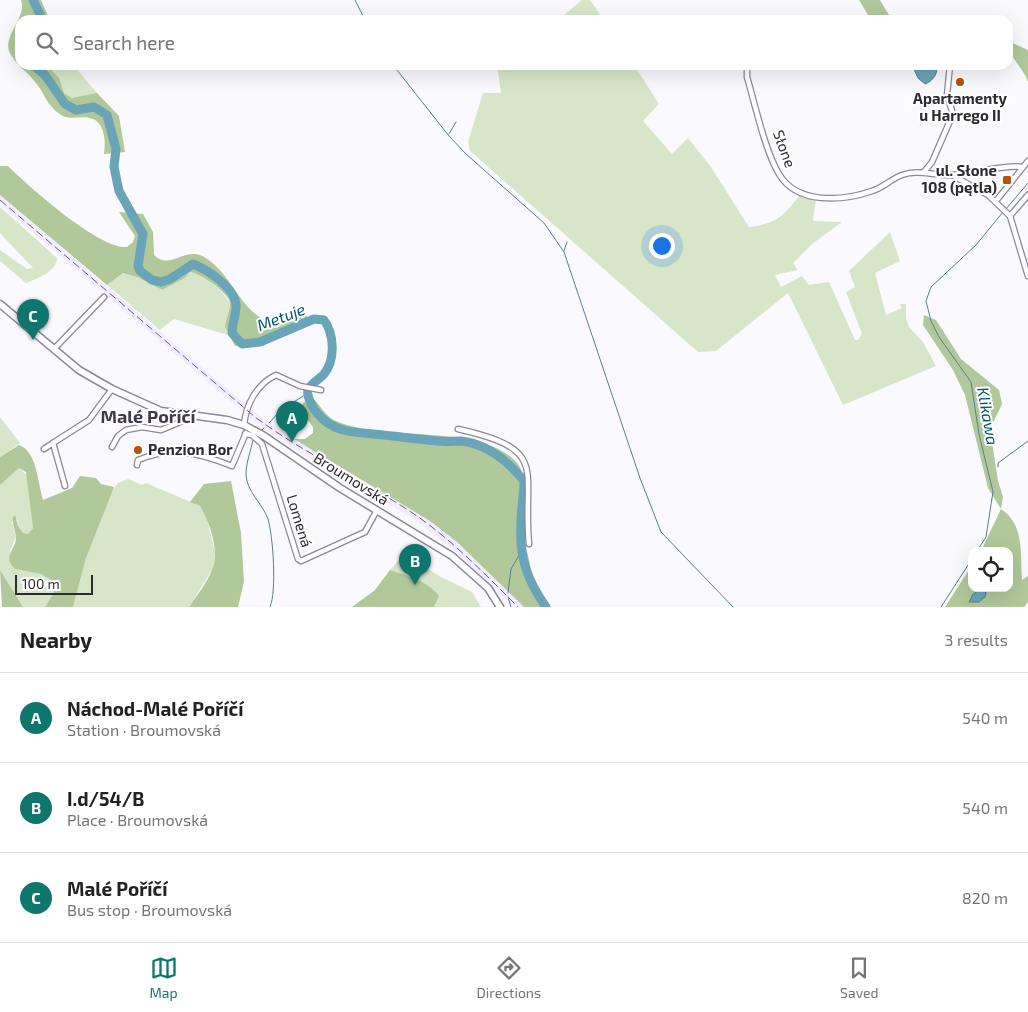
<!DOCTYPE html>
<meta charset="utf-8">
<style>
:root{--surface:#fff;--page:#f2f2f2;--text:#202124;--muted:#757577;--line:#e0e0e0;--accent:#0f766e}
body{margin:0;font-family:"Exo 2",sans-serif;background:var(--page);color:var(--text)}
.controls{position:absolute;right:15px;bottom:15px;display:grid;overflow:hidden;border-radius:10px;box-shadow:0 5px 20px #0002}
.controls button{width:45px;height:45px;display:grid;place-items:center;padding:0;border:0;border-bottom:1px solid var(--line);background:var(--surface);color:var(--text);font:25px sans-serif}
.scale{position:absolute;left:15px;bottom:12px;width:78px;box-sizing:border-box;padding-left:5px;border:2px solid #2d2a33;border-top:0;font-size:14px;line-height:18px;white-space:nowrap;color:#2d2a33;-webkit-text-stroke:4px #fff;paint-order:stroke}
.you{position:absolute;left:661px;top:245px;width:18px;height:18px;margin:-12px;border:4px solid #fff;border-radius:50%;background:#1a73e8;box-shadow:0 0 0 8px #1a73e833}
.badge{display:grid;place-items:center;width:32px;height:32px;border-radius:50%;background:var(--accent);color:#fff;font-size:16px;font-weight:700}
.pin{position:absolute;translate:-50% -41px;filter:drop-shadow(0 1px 2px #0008)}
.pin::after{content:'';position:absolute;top:26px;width:18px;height:15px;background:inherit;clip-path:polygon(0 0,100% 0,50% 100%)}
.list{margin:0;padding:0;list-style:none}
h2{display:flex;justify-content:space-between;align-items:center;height:65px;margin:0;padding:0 20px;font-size:21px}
h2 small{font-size:16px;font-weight:400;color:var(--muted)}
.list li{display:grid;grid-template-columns:32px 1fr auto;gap:15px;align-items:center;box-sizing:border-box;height:90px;padding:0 20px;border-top:1px solid var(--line)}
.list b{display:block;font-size:19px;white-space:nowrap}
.list p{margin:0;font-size:16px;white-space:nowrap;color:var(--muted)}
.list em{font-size:16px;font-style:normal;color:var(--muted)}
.icon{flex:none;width:28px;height:28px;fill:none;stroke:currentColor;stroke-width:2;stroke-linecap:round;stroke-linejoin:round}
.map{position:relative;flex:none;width:1028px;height:607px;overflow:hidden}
.search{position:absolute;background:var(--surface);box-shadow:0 5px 20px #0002;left:15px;right:15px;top:15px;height:55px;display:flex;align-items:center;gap:12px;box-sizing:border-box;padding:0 18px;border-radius:15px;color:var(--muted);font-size:19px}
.sheet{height:335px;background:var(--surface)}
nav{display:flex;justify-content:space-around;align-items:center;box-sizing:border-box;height:70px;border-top:1px solid var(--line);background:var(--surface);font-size:14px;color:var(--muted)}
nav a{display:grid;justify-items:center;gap:2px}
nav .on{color:var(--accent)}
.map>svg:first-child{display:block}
.built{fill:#f2ecff}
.green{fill:#d7e6c9}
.forest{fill:#b0c89a}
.water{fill:#69a4b8;stroke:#577f90}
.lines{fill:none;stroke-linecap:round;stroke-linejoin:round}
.stream{stroke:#577f90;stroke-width:1}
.river{stroke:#69a4b8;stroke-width:9}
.street-casing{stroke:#8d869c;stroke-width:7}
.secondary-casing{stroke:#8d869c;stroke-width:9}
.street{stroke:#fff;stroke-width:4.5}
.secondary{stroke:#fff;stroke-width:6}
.rail{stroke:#66646c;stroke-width:1;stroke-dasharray:8 4;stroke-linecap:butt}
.poi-dot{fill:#b3530d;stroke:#fff;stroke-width:2}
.labels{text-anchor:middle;stroke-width:4;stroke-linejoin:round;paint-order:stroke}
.poi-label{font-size:15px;font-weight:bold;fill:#2d2a33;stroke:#fff}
.street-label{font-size:15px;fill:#2d2a33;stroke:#fff}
.water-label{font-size:16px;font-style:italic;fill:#00576c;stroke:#fff}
.quarter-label{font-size:18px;font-weight:bold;fill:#40394c;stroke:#fff}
</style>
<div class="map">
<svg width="1028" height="607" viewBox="0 0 1028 607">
<rect width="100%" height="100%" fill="#faf9fe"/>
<polygon class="built" points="0,195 257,414 294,439 430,521 457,542 524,607 513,607 452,548 412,518 290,446 253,420 0,205"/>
<g class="green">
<polygon points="582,0 590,0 604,20 558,20"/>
<polygon points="47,65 73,65 97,93 78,99 66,96 61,88 59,78"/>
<path d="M497,65H634L659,104L643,121L672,154L688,138L711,167L749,227C778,223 782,217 800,195L816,199L813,221L842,222L812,244L793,263L798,270L775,275L781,287L802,276L809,285L829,282L855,340H858L862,334L846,292L855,287L849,271L890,232L900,261L875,273L886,315L902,308L900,304H906V318L909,327L923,342L936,366L843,405L788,293L716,351L698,352L470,151L468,142L483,93H501Z"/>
<path d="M0,207L57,258C57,271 37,279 26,283L0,261V250L27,269L33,268L0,233Z"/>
<path d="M190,272C202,274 231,295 230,308C229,319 224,324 228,335L174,319L160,330L107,285L123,273L137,277L162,290L185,278Z"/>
<polygon points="0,417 20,443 0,457"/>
<polygon points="19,468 28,476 33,528 28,534 23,533 18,526 17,519 12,522 16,537 10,551 15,569 41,574 53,581 54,592 45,607 23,607 0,570 0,485"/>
<polygon points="128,479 142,485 146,483 200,506 206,515 215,552 213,568 189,607 73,607 86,558 109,495 118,483"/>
<polygon points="404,554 441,577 472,592 481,607 434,607 439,596 390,570"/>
</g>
<g class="forest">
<path d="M21,0H41L50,20H20V65H47L59,78L64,93L72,98L97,93L119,116L125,152L104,154C106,143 105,124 93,119C77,113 68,126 51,106C45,99 42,90 36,83C30,75 22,69 15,61C13,58 10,54 9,51C4,33 27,18 21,0Z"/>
<polygon points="859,0 880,0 892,20 871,20"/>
<path d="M1008,41L1028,50V82C1023,66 1008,58 1008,41Z"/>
<path d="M0,166H8C28,186 100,250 127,247L133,242L135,236L119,212L143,214L153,232L154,255C170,271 185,246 204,257C230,272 236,302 262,319L297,313L306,315L310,324C286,336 262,344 235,346L225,327C226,319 232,307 229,300C224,290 201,274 190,272L185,278L162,290L137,277L123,273L107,285L0,195Z"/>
<path d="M924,315L936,320L961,359L999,390L1002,404L990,429L998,481L1003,497L1001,509C1025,525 1020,554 1022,580L1028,576V602L1024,607H945L972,565V588H1009V551L999,549L981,551L1001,509L988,488L965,395L953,370L923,325Z"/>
<path d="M312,397C320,405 326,417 336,421C386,443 483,422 518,464C529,478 524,524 525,543C526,550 529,557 530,565C534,586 529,586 543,607H524L457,542L430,521L294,439H305L313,433V427L300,409L303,403Z"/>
<path d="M19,445C37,451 38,484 43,500L72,488L80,476L96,478L101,484L114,487L86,558L73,607H45L54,592L53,581L41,574L15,569C1,556 17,550 16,536C15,530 12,524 13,517L15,515L18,526L23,533L28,534L33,528L26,472L19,468L0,485V457Z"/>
<path d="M231,481L241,533L244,582L238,607H189C197,595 207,583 212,570C220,551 210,523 200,506L190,502L204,484Z"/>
<polygon points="0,570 23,607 2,607"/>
<path d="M390,570C407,576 428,581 439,596L434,607H352L375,590Z"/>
</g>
<g class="water">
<path d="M912,65H936C939,73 933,81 925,84L918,78Z"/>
<polygon points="981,589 986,592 985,597 979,602 969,602 973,594"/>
</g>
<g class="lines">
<g class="stream">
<polyline points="355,0 365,20"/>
<polyline points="393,65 449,136 466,154 544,223 564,252 640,478 661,532 733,607"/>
<polyline points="449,134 456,122"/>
<polyline points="1006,209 1028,183"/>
<polyline points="564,251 567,242"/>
<polyline points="269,423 281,410 308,393"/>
<polyline points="262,430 264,428"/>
<path d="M253,440C251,450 246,463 246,474C246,491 263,504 268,519C273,536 277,591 270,607"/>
<polyline points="998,467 998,463 1028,441"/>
<polyline points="977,551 986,537 993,492 979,434 971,382 939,337 931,321 926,301 931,287 976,245 1003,212"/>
<polyline points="508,593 511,569 521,552"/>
<polyline points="508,597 511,607"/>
<polyline points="941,607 972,559"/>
</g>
<g class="river">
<polyline points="33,0 40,14 39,20"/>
<path d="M33,65L45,75L65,104L76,110L94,107L107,115L116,149L114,167L119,191L143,234L138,266L140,271L152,280L161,282L170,279L193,264C208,270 235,288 236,305C237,310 232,325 232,333L242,344L260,342L314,319L324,320C334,334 336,359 324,374C320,379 311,383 308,390C306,396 314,410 318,414C333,432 352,432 373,434C395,436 416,439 438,441C446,442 453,441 461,441C487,444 508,461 524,481C524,495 521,509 521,524C519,557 527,580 546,607"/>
</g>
<defs>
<g id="street">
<path d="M747,67V77C755,104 765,151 779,174C797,205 843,201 872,191C883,188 891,179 902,175C918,169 935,176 951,175C967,174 1009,164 1022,167"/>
<polyline points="924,172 932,162 953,114 947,95 950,65"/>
<polyline points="952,175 988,195 1010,216"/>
<polyline points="996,201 1028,161"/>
<polyline points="1010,216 1028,276"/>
<polyline points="1010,216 1028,195"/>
<polyline points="54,349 104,297"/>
<path d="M244,425C246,404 257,384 276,375L300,386L321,390"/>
<path d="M458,429C551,450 522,468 529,544"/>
<polyline points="245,434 252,435 262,444 298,559 301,561 365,532 377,510"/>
<polyline points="112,447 118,436 126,430 142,427 161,430 185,420 186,415"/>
<polyline points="44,449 53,443"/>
<path d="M137,465L138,460C173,446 199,453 232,466L246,433"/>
<polyline points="65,486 53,443 89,420 112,389"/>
</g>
<polyline id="secondary" points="0,304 79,370 112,389 161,411 227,420 244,425 264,436 340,488 452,556 488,588 500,607"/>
</defs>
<use href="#street" class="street-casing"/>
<use href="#secondary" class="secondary-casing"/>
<use href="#street" class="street"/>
<use href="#secondary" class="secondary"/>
<path class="rail" d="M0,200L255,417C306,455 364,480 417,516C454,542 486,575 518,607"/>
</g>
<g class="poi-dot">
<circle cx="960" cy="82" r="5"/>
<rect x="1002" y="175" width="10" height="10" rx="2.5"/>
<circle cx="138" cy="450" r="5"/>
</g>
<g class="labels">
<g class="poi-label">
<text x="960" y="104">Apartamenty<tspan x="960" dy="17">u Harrego II</tspan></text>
<text x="997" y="176" text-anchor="end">ul. Słone<tspan x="997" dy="17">108 (pętla)</tspan></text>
<text x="148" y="455" text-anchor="start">Penzion Bor</text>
</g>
<g class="street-label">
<text transform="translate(784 149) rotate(70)" y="5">Słone</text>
<text transform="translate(351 479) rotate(32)" y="5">Broumovská</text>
<text transform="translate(299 521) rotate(73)" y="5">Lomená</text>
</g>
<g class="water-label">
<text transform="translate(281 317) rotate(-21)" y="6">Metuje</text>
<text transform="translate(988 416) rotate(80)" y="6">Klikawa</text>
</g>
<g class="quarter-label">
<text x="148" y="423">Malé Poříčí</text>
</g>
</g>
</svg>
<div class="controls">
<button><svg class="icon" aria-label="locate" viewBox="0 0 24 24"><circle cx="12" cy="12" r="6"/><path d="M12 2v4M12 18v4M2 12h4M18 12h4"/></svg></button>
</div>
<div class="scale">100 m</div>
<div class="you"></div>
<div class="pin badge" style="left:292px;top:442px">A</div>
<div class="pin badge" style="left:415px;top:585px">B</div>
<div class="pin badge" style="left:33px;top:340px">C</div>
<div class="search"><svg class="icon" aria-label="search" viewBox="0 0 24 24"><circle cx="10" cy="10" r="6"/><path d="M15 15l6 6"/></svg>Search here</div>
</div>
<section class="sheet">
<h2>Nearby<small>3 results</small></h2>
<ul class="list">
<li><span class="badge">A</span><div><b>Náchod-Malé Poříčí</b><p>Station · Broumovská</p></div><em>540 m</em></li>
<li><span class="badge">B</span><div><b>I.d/54/B</b><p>Place · Broumovská</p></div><em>540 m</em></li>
<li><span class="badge">C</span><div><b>Malé Poříčí</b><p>Bus stop · Broumovská</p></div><em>820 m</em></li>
</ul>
</section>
<nav>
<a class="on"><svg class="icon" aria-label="map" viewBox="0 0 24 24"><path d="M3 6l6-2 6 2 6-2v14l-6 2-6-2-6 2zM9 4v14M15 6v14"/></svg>Map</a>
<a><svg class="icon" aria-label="directions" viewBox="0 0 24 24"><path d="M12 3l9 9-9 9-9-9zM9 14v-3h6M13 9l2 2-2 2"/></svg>Directions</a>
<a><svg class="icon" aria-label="saved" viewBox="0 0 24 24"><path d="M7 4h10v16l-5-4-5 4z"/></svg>Saved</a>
</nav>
